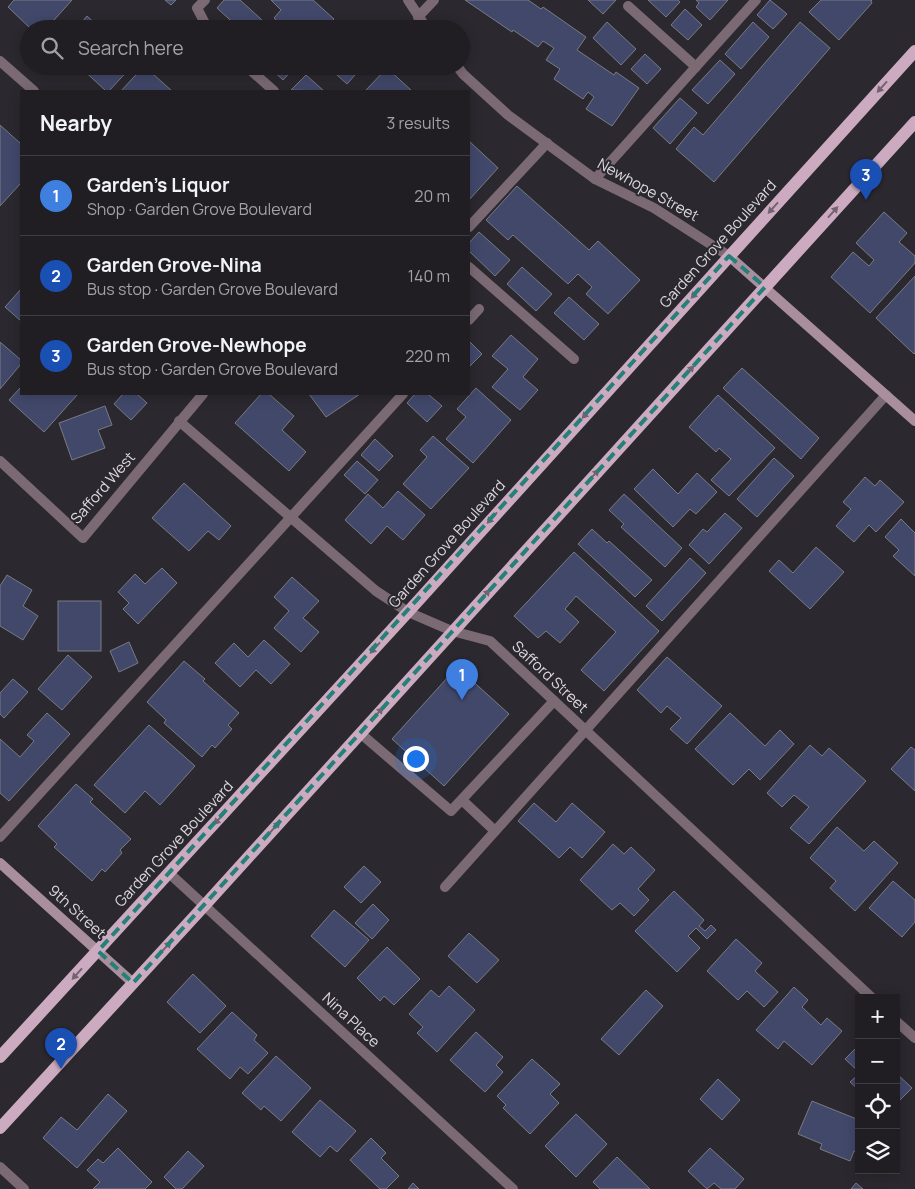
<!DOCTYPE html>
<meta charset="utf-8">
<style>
:root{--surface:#201e23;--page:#28272b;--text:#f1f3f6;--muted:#a2a2a6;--line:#3d3c41;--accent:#2563eb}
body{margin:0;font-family:Manrope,sans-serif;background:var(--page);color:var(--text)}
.controls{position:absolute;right:15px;bottom:15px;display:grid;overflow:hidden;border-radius:0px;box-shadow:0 2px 12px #0003}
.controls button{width:45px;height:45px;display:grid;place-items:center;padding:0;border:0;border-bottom:1px solid var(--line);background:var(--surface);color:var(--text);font:25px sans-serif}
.you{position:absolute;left:415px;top:758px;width:18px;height:18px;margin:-12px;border:4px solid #fff;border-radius:50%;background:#1a73e8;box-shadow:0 0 0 8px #1a73e833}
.badge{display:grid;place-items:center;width:32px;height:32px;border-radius:50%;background:var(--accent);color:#fff;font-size:16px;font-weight:700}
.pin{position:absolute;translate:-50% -41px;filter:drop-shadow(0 1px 2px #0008)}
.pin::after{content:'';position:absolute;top:26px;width:18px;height:15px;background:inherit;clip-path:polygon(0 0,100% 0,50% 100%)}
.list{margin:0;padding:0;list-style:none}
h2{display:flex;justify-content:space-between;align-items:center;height:65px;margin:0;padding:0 20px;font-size:21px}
h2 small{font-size:16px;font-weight:400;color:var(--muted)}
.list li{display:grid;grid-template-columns:32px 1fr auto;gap:15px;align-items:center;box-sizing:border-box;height:80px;padding:0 20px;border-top:1px solid var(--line)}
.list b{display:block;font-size:19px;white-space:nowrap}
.list p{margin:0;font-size:16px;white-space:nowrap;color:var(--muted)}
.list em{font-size:16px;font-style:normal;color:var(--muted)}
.icon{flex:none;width:28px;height:28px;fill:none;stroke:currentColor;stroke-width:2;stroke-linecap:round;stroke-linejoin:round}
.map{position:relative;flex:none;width:915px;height:1189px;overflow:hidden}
.search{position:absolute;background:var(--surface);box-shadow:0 2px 12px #0003;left:20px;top:20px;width:450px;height:55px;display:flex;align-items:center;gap:12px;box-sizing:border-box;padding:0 18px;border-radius:28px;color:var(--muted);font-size:19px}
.panel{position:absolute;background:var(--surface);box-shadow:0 2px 12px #0003;left:20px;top:90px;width:450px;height:305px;border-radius:0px}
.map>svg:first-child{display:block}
.building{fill:#42486a;stroke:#797b83}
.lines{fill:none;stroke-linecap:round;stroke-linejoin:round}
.lane{stroke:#7b6a74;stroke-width:10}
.street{stroke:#7b6a74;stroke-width:10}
.secondary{stroke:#a98e9e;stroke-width:10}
.primary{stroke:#ccaabf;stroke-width:12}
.oneway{fill:#736270}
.marked{fill:none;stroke:#248079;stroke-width:4;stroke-dasharray:10 6;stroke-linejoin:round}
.labels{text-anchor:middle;stroke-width:4;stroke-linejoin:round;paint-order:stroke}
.street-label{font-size:15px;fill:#dcd9de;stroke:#2b282f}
</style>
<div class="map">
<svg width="915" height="1189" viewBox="0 0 915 1189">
<rect width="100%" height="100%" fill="#2b282f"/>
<g class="building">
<polygon points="14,0 72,0 46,29 31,29 8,7"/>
<polygon points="165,0 176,0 171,5"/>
<polygon points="224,0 240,0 262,20 254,29 240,29 217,8"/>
<polygon points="271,0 313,0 334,19 327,27 329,29 286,29 274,18 281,10"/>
<polygon points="465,0 528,0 541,9 543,7 586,37 577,50 614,75 616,72 639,88 612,126 586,109 594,97 588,92 583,99 554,79 560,69 546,60 554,48 543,41 538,47 513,30 512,32"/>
<polygon points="588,0 616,0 603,14"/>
<polygon points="648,0 678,0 680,2 666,17"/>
<polygon points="696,0 728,0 710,20 696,7 699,3"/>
<polygon points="770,0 787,14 773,29 757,15"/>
<polygon points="821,0 872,0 871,1 872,3 839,40 809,12"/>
<polygon points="685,9 702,25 688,40 671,25"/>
<polygon points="87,16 101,29 76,29"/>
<polygon points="607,22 636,49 621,65 593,38"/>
<polygon points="753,22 769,37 741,69 725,54"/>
<polygon points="800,22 830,48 714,182 676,149 694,127 703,135"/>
<polygon points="645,54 661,69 647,84 631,69"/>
<polygon points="720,60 735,74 708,104 692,90"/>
<polygon points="79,66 130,66 131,67 109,91 106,91"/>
<polygon points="144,66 172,91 121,91"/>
<polygon points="268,66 296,66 283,80"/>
<polygon points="327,66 363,66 347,84"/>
<polygon points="387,68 412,91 365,91"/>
<polygon points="306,75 324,91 291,90"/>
<polygon points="680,98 697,113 670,144 653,128"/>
<polygon points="0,125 21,144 21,183 0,206"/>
<polygon points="469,141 498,168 469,200"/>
<polygon points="517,186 589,250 598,241 640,280 608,314 586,294 592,287 578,274 568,284 513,235 508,240 486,220"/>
<polygon points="884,212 907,233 899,242 915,256 915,263 870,313 831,277 853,252 869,266 874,260 856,243"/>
<polygon points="479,232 510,260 495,276 469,251 469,243"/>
<polygon points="522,267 552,294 536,311 507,284"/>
<polygon points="915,276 915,353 914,354 876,318"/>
<polygon points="21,289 21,321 5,307"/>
<polygon points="569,297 599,324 584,340 554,313"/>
<polygon points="511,335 538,359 523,377 538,390 520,410 492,387 508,369 492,356"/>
<polygon points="469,341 482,354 469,367"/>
<polygon points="0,342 21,360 21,364 0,389"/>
<polygon points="742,368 819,438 801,459 723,388"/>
<polygon points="21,387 21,394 78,394 44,432 9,400"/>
<polygon points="476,388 511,420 473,463 446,439 466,417 457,409"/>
<polygon points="123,394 137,394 147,403 131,420 114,404"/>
<polygon points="261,394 269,394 294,416 282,430 306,452 289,471 235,423"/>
<polygon points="309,394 360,394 326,417"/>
<polygon points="415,394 428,394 442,406 427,422 407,403"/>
<polygon points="718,395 775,448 729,496 711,480 731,459 719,448 716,452 689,427"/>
<polygon points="105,406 112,425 98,430 105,448 72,460 59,423"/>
<polygon points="433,436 469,468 431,509 403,484 427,457 420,450"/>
<polygon points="375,439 393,456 379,471 361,455"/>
<polygon points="774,458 794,476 757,517 737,499"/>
<polygon points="357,461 378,480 365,494 344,475"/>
<polygon points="653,469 678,494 697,473 717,492 696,514 690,509 673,527 634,489"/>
<polygon points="865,477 875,486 880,480 904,502 876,532 869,525 854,542 836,526 851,509 843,502"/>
<polygon points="184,483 231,526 219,540 208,531 189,551 152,518"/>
<polygon points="398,491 425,515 403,540 387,526 371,544 345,520 368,494 383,508"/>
<polygon points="624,494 682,548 665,567 621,527 624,524 609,510"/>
<polygon points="725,513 742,528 709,564 689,545 703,529 707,532"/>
<polygon points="901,519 915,533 915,576 893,556 899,550 885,537"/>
<polygon points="592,529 607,543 609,541 652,580 635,597 578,544"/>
<polygon points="816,547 844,572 810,609 769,571 779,560 793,573"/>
<polygon points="574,552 659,631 604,691 581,670 616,632 576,596 565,609 579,622 560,643 546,631 538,638 514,616"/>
<polygon points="690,558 706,573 662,621 646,606"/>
<polygon points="162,568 177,583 138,624 123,609 129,603 118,592 135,574 145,584"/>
<polygon points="7,575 32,590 23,606 38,616 23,640 0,626 0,586"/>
<polygon points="292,577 319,601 303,618 319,632 301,652 274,628 289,611 274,597"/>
<rect x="58" y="601" width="43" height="50"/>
<polygon points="264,640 290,664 271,684 256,670 240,687 215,663 234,643 248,657"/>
<polygon points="129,642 138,663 119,672 110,651"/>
<polygon points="68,655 92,677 62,710 38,689"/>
<polygon points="667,657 722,706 687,744 670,729 681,718 667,706 661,713 637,690"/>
<polygon points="184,661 205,679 203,681 239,713 228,725 232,729 215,748 212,745 202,757 164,723 166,720 147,702"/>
<polygon points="457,667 509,714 444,786 392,739"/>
<polygon points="13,679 28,692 4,718 0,714 0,693"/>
<polygon points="47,713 70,734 9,801 0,793 0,739 20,757 34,741 27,735"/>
<polygon points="730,713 765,746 780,730 794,744 760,780 749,769 733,785 695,749"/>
<polygon points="149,725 195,766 160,805 145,791 125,813 94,785"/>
<polygon points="810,745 822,756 829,748 866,781 809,844 790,828 809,807 794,795 782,807 767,793"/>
<polygon points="911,747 915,750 915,791 891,769"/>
<polygon points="76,784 93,799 90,802 131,839 120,850 122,853 105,872 102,869 92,881 54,847 57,844 38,826"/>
<polygon points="534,803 556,822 572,803 605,832 582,858 570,847 559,858 518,821"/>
<polygon points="837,827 864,851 874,841 898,863 855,911 830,888 836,881 810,858"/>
<polygon points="613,844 624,854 631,847 655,870 638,889 649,900 634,916 620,903 612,910 580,880"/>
<polygon points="364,866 381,882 361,903 344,887"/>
<polygon points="893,881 915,900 915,922 902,937 869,908"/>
<polygon points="674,891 704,920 699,926 705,931 711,925 716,930 707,939 696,928 688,936 700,948 677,972 635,931"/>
<polygon points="373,904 389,920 372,939 355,923"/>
<polygon points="334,910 369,940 345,967 311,936"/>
<polygon points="469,933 499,960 477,983 448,956"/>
<polygon points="736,939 762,963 755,971 778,992 764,1007 747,991 738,1000 707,971"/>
<polygon points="387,947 420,979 394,1005 384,996 380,1001 357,978"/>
<polygon points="193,974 226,1006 200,1033 167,1002"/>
<polygon points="449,986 475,1010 437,1052 417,1033 423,1027 409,1014 431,990 439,997"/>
<polygon points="794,987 808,1000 802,1007 821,1025 827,1018 842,1031 812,1065 784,1041 778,1049 756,1030"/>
<polygon points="646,990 663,1006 619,1055 601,1039"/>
<polygon points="232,1012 257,1035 254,1040 268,1053 248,1074 240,1067 230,1079 197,1049"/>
<polygon points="476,1032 503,1057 496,1065 503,1072 485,1092 450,1060"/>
<polygon points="859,1045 859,1072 845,1059"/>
<polygon points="276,1056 311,1088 281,1121 264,1106 261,1110 242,1093"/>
<polygon points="532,1059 560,1084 550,1094 559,1103 530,1134 503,1108 506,1105 497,1096"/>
<polygon points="896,1073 912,1088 896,1104"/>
<polygon points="859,1074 859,1090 850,1082"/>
<polygon points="718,1079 740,1100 722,1120 700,1099"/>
<polygon points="108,1094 127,1111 77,1168 43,1138 61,1117 77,1130"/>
<polygon points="320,1100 356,1131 337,1152 330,1146 320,1157 292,1132"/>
<polygon points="812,1101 859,1120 859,1153 854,1151 850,1161 820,1149 822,1144 798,1134"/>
<polygon points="576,1114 607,1144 576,1177 545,1146"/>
<polygon points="371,1138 386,1153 381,1158 399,1176 386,1189 380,1189 350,1160"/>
<polygon points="118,1148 152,1182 145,1189 93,1189 100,1182 87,1170 98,1159 103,1163"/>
<polygon points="710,1148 744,1179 735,1189 721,1189 714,1183 707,1189 688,1171"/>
<polygon points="188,1151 204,1166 182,1189 176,1189 164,1177"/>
<polygon points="617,1157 650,1189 600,1189 593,1182"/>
<polygon points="413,1183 419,1189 408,1189"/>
<polygon points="856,1183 863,1189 851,1189"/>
</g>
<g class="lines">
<g class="lane">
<polyline points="205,0 197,8 208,29"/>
<polyline points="628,6 696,67"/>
<polyline points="418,17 434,0"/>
<polyline points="246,66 274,91"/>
<polyline points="595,179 756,0"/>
<polyline points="469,227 547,143"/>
<polyline points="469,267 574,359"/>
<polyline points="469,320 479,309"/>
<polyline points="360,733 451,811 554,701"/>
<polyline points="462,800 495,831"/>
<polyline points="0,837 403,394"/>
<polyline points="445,887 886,395"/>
</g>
<g class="street">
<polyline points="408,0 427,29"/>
<polyline points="0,61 34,91"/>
<polyline points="457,66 463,74 508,115 595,179 654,208 729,256"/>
<polyline points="179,421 376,591 408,612 452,631 490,641 872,998"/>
<polyline points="0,461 83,538 203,394"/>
<polyline points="169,873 513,1189"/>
<polyline points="896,1021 915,1038"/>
<polyline points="0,1167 24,1189"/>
</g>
<g class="secondary">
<polyline points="729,256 915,421"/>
<polyline points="0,863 133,983"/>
</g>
<g class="primary">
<polyline points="0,1057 408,612 915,51"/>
<polyline points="0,1128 204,906 915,122"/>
</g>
</g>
<defs><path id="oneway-solid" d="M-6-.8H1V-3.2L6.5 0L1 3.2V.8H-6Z" transform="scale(1.25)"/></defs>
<g class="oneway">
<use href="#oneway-solid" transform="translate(882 87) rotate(132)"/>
<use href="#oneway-solid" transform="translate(773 208) rotate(132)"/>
<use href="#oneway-solid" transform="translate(833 212) rotate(-48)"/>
<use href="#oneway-solid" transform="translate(696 293) rotate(132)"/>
<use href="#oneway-solid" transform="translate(689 371) rotate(-48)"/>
<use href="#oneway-solid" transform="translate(587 413) rotate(132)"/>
<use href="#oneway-solid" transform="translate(594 475) rotate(-48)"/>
<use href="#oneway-solid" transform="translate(492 518) rotate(132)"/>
<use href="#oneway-solid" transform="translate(485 595) rotate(-48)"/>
<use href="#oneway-solid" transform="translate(375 648) rotate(132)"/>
<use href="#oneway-solid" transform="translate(378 713) rotate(-48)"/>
<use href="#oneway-solid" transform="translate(219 819) rotate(133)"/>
<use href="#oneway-solid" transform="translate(275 827) rotate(-48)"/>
<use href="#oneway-solid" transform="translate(166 947) rotate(-47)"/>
<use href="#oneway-solid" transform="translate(77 974) rotate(132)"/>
</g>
<path class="marked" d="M729,256L765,287L133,983L98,951Z"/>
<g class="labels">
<g class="street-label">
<text transform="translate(648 190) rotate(29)" y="5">Newhope Street</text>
<text transform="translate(718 244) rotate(-48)" y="5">Garden Grove Boulevard</text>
<text transform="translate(103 488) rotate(-49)" y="5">Safford West</text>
<text transform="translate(447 544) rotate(-48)" y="5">Garden Grove Boulevard</text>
<text transform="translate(550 677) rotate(43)" y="5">Safford Street</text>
<text transform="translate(174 844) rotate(-47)" y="5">Garden Grove Boulevard</text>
<text transform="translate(77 912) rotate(42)" y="5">9th Street</text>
<text transform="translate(351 1020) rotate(43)" y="5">Nina Place</text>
</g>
</g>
</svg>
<div class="controls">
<button>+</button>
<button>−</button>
<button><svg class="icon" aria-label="locate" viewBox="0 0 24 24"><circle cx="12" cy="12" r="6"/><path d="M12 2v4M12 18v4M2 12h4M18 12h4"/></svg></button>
<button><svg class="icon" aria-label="layers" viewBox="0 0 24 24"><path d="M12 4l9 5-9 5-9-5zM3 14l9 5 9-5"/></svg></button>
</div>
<div class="you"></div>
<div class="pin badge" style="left:462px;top:700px;background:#3f7fe0">1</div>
<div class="pin badge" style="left:61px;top:1069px;background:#1a4fb4">2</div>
<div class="pin badge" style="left:866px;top:200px;background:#1a4fb4">3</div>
<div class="search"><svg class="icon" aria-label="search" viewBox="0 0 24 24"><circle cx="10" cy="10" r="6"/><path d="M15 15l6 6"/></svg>Search here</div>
<section class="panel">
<h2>Nearby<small>3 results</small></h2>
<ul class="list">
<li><span class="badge" style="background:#3f7fe0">1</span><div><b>Garden's Liquor</b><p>Shop · Garden Grove Boulevard</p></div><em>20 m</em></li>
<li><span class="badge" style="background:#1a4fb4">2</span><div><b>Garden Grove-Nina</b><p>Bus stop · Garden Grove Boulevard</p></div><em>140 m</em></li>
<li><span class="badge" style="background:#1a4fb4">3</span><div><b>Garden Grove-Newhope</b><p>Bus stop · Garden Grove Boulevard</p></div><em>220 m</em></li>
</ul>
</section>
</div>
